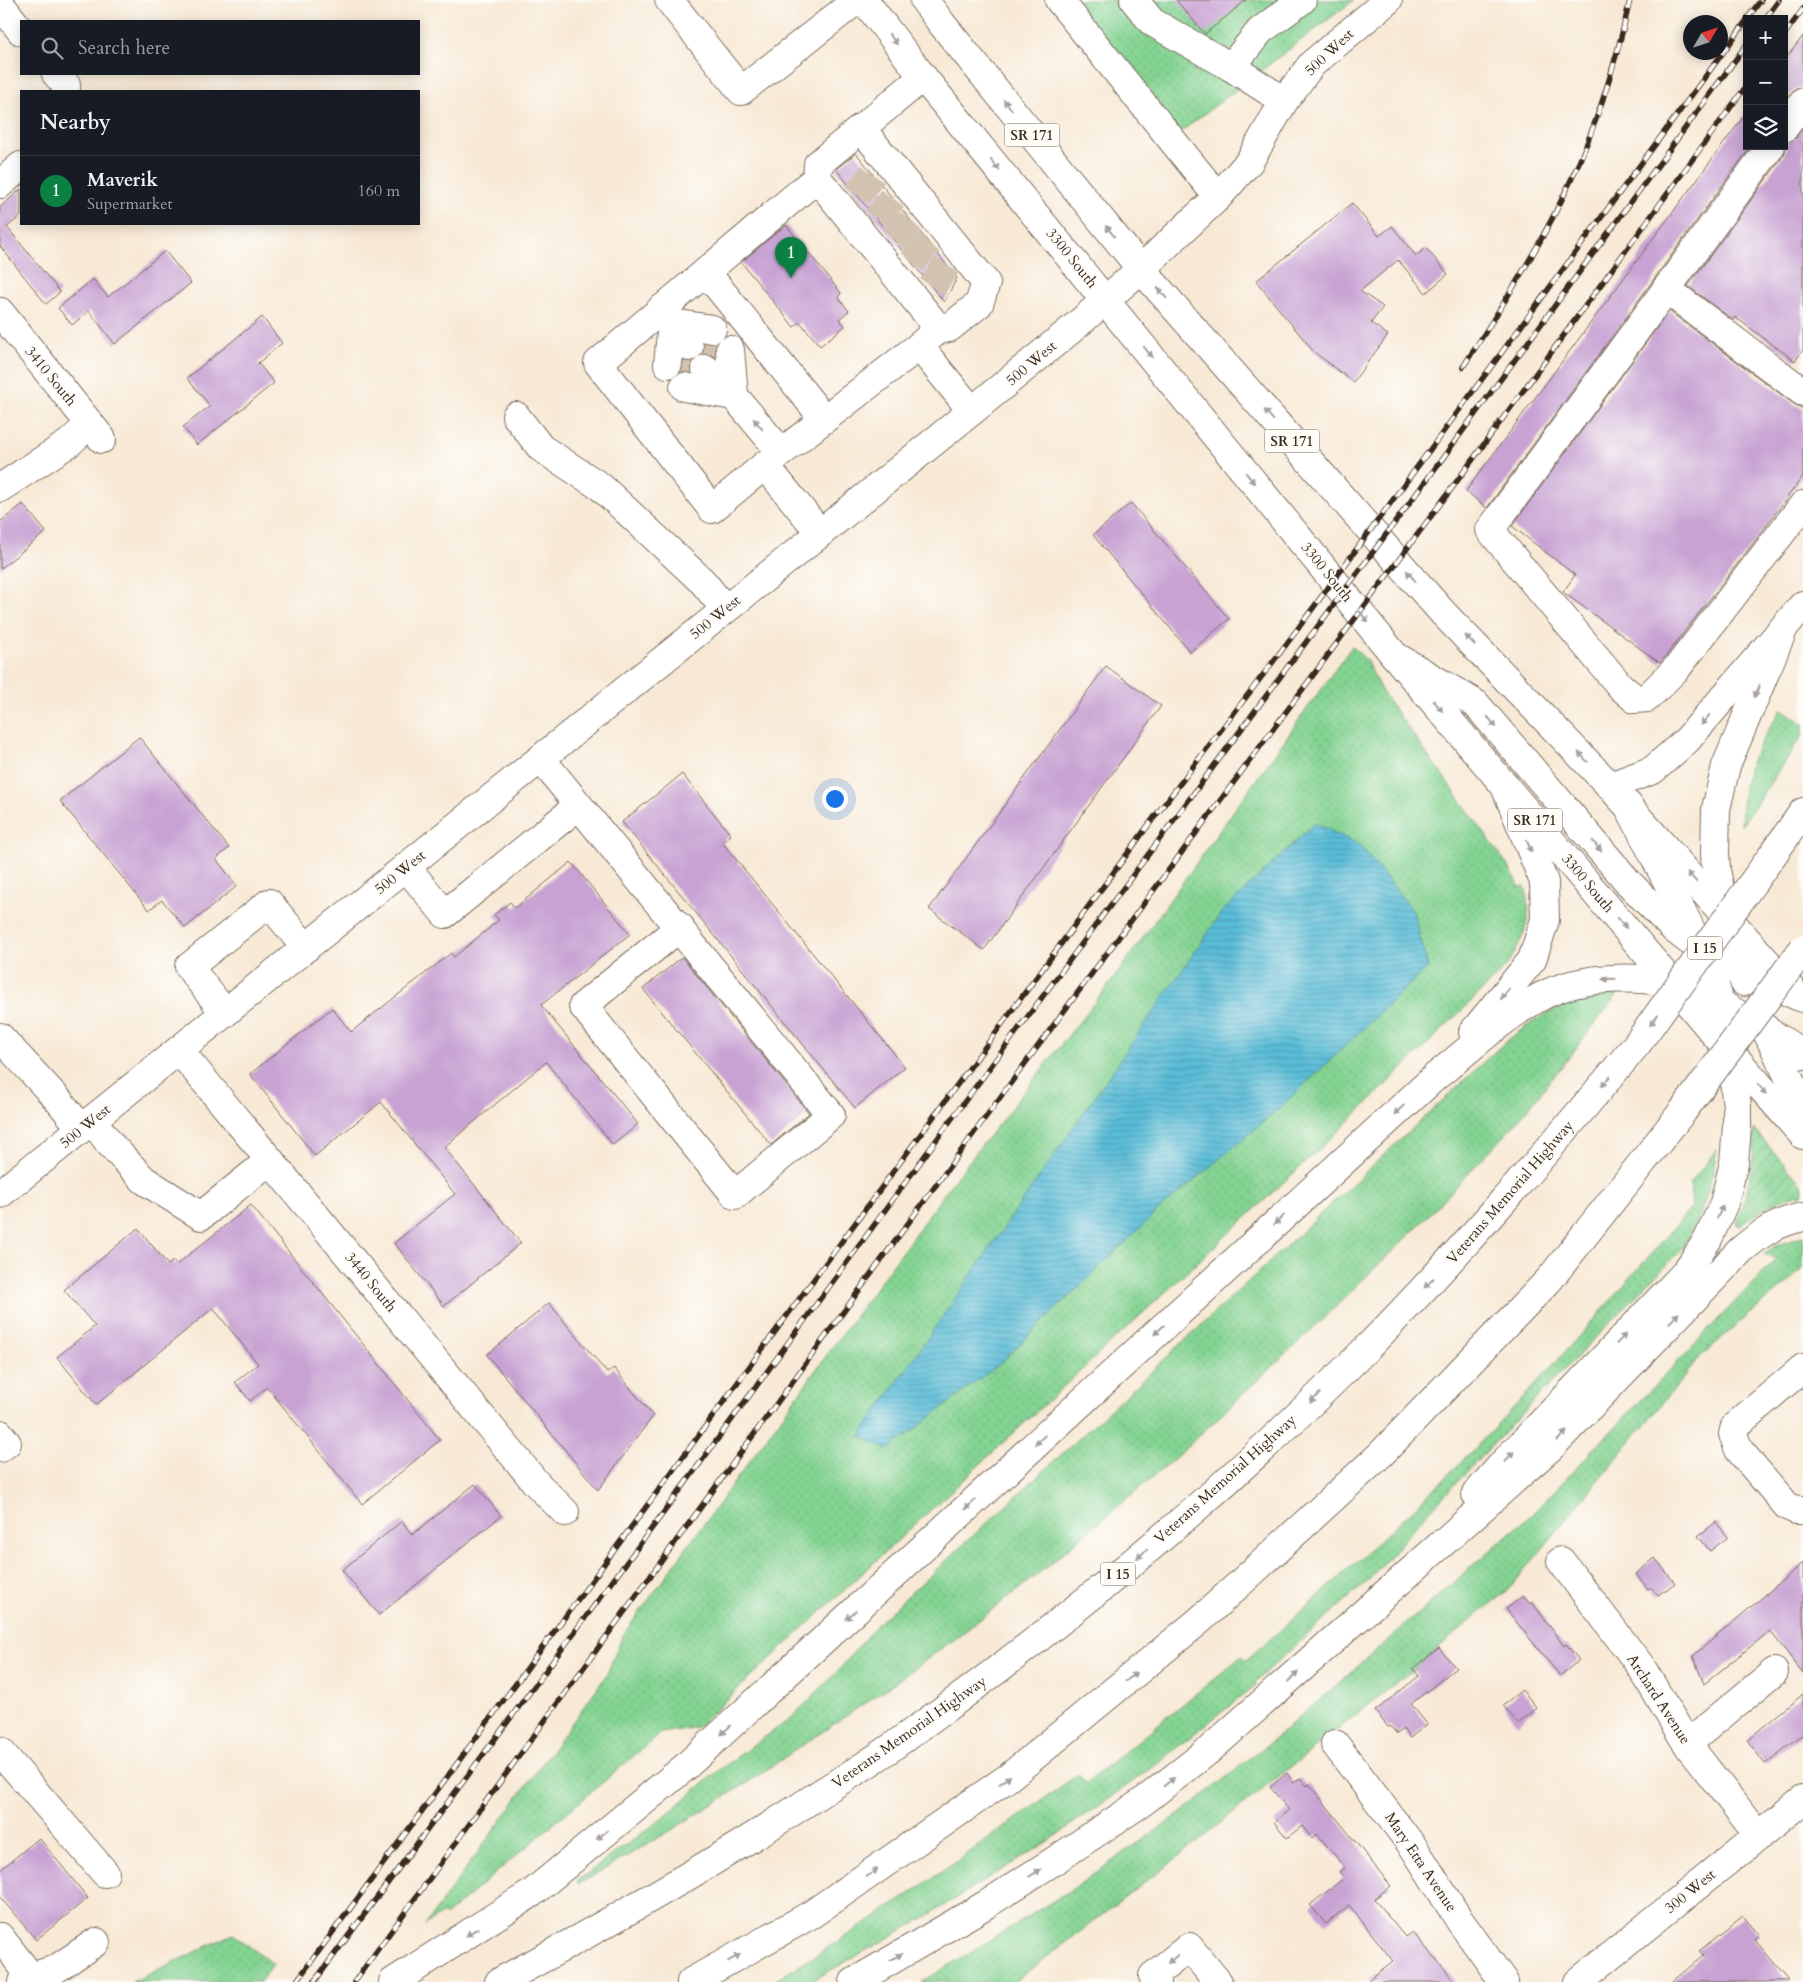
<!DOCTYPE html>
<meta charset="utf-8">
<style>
:root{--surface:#171b24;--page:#20242c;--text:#f1f3f6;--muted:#9ea1a6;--line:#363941;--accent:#0b8043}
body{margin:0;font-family:Cardo,serif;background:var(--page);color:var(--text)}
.controls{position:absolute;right:15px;top:15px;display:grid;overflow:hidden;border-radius:0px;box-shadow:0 2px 12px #0003}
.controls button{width:45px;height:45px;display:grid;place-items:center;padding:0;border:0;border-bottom:1px solid var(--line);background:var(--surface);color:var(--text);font:25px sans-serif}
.compass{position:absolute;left:1683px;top:15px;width:45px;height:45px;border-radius:50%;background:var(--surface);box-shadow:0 2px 12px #0003;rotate:51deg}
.you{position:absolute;left:834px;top:798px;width:18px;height:18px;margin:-12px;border:4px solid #fff;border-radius:50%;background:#1a73e8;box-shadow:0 0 0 8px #1a73e833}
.badge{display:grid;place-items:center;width:32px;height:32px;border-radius:50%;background:var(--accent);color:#fff;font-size:16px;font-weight:700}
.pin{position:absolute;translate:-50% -41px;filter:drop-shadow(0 1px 2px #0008)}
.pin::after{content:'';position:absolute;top:26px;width:18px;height:15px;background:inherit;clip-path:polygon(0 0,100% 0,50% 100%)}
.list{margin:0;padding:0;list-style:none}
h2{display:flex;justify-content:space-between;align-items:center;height:65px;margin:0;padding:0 20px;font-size:21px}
h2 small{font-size:16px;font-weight:400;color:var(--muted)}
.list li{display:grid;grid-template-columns:32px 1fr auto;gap:15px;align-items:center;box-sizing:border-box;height:70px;padding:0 20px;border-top:1px solid var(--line)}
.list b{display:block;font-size:19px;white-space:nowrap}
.list p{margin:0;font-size:16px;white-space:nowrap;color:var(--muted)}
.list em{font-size:16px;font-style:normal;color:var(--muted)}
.icon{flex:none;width:28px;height:28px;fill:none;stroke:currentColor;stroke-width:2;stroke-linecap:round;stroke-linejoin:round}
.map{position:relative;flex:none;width:1803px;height:1982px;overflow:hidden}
.search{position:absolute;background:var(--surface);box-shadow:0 2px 12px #0003;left:20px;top:20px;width:400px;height:55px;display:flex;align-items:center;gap:12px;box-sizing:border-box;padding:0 18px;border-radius:0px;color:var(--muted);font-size:19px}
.panel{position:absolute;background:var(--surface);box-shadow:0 2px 12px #0003;left:20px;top:90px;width:400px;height:135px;border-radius:0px}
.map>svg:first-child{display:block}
.grass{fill:url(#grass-dots);stroke:#5f7e58}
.garden{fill:url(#garden-furrows);stroke:#5f7e58}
.water{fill:url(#water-rules);stroke:#4a747c}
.building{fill:#c7a2d3}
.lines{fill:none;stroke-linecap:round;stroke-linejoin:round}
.minor-tunnel{stroke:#d2c3b1;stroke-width:28;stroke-dasharray:28 14;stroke-linecap:butt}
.minor-casing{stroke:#7d6d5e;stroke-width:30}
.major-casing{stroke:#7d6d5e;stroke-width:30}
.highway-casing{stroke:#7d6d5e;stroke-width:30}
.minor{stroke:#fff;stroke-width:28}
.major{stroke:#fff;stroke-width:28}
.highway{stroke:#fff;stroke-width:28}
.rail-casing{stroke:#3b2a1e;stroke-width:5.5}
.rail{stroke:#fdfcf7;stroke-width:4;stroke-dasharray:11;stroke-linecap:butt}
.highway-bridge-casing{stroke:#7d6d5e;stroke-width:30;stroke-linecap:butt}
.highway-bridge{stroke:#fff;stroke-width:28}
.oneway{fill:#a79f9a}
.labels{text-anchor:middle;stroke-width:4;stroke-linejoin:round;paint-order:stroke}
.shield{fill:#fdfcf7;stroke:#75695f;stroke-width:1}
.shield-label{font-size:14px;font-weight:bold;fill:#3b2a1e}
.street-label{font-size:15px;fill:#3b2a1e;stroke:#fdfcf7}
</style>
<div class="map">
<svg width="1803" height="1982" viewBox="0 0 1803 1982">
<defs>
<pattern id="grass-dots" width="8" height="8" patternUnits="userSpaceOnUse" patternTransform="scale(1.25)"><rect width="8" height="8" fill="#83d392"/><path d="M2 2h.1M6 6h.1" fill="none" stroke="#72b57d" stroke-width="1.8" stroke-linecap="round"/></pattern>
<pattern id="garden-furrows" width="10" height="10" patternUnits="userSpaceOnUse" patternTransform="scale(1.25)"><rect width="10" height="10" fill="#83d392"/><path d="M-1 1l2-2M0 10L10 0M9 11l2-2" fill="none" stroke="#72b57d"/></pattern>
<pattern id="water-rules" width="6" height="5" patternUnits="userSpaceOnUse" patternTransform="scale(1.25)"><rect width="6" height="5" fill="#5abdd9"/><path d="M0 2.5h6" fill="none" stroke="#4c9aaf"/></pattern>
</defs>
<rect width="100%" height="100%" fill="#fdfcf7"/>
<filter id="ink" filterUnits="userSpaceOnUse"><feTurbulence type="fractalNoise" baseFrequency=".02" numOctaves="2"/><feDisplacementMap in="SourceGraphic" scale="10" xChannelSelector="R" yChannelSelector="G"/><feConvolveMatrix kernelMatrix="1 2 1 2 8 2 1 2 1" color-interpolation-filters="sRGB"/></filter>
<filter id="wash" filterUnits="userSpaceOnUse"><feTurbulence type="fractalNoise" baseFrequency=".0096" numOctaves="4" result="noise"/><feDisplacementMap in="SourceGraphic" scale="20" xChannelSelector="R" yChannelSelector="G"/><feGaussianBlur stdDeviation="1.12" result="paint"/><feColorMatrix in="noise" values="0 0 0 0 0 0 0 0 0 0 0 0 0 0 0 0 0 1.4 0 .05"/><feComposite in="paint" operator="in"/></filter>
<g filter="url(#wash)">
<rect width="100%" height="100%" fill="#f8e9d6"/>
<g class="grass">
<polygon points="1062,0 1354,0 1174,137"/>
<path d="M1352,646L1366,660L1382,692L1509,867L1519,887L1525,886C1534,918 1523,940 1506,967L1340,1130L697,1727L661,1733L445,1916L443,1913L425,1925L606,1676L623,1635L952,1183L1114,978Z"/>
<path d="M1782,709L1803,724V735L1741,826C1742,813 1742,799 1744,786C1750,757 1766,733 1782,709Z"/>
<path d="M1618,994L1564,1064L1517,1122L1427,1217L1319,1323L1174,1459L1043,1570L959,1636L887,1688L747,1783L670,1831L579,1884L577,1881L660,1820L719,1770L790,1719L839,1670L878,1623L1137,1385L1503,1044C1543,1012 1567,999 1618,994Z"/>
<path d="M1717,1149L1713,1174L1700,1215L1682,1249L1585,1348L1419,1522L1371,1578L1255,1682L1256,1685L1146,1772L1044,1844L924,1918L810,1982H772C878,1919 978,1847 1078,1774L1086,1783L1242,1656L1246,1660C1320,1596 1392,1531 1461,1462C1542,1381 1617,1293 1692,1207L1690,1184Z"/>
<polygon points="1803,1236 1803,1269 1701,1356 1511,1587 1400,1680 1164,1868 1014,1982 922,1982 1074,1888 1185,1810 1278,1736 1531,1515 1776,1259 1764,1254 1775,1246"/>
<polygon points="233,1934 273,1964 260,1982 132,1982"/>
</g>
<path class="garden" d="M1754,1129L1803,1186V1194C1778,1197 1759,1211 1740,1226L1736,1224C1748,1192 1755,1163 1754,1129Z"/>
<polygon class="water" points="1315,823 1360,845 1413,911 1428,967 1279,1109 1160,1209 999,1364 888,1450 860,1436 1223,911"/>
<g id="blocks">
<g class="building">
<polygon points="1176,0 1246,0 1205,34"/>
<polygon points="1803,36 1803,87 1796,88 1784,101 1784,61"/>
<polygon points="1747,112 1747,146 1751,146 1487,508 1466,491"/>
<polygon points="1803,128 1803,350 1795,361 1735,317 1733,320 1688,286 1784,155 1786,148 1786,143 1796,138"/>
<polygon points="856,153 957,278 944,302 836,169"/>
<polygon points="21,189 21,216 7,227 60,292 46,304 0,246 0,207"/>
<polygon points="1352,203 1379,236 1392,226 1416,256 1426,248 1448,274 1426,293 1398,260 1360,291 1383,307 1371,323 1388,335 1353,382 1314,352 1256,281"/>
<polygon points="786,225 841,293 838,297 849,311 839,319 845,326 820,346 800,322 794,327 741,262"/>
<polygon points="165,251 191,283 115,344 89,311 72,325 58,308 93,279 108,297"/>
<polygon points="1669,311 1794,404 1803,409 1803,476 1755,541 1660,663 1563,592 1575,575 1512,526"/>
<polygon points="262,317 282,343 258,363 274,383 197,445 183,427 210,406 187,378"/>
<polygon points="1131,503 1229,619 1190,652 1093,535"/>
<polygon points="23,504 46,532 0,569 0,522"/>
<polygon points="1106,666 1161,706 984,950 929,909"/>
<polygon points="139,737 229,848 216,859 237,886 185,928 162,900 149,910 60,801"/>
<polygon points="682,774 731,835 722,842 905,1067 855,1108 622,822"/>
<polygon points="571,862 630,934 541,1005 638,1124 613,1145 546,1062 444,1147 521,1243 444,1306 394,1243 455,1194 381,1102 315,1156 250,1074 332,1008 351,1032 451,953 454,957 499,920 494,915 510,902 515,908"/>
<polygon points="682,957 809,1113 771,1145 643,989"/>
<polygon points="251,1205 440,1440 362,1504 267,1387 250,1401 235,1382 258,1364 213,1308 96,1405 57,1357 95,1326 64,1290 138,1228 168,1265 173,1261 176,1265"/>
<polygon points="549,1303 607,1373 614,1368 653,1416 598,1490 487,1355"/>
<polygon points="475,1484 501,1516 379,1615 342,1570 402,1521 412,1535"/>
<polygon points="1716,1522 1728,1537 1710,1551 1698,1536"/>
<polygon points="1655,1558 1675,1583 1658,1596 1651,1588 1649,1590 1636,1574"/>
<polygon points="1803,1563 1803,1673 1770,1631 1704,1684 1693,1656"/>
<polygon points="1523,1596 1530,1604 1532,1602 1564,1646 1566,1644 1579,1660 1560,1676 1506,1609"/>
<polygon points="1439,1648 1456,1668 1411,1704 1427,1724 1410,1738 1403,1729 1397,1734 1390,1726 1388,1727 1375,1711 1419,1676 1413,1669"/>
<polygon points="1522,1690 1537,1708 1518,1724 1503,1705"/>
<polygon points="1803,1694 1803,1734 1765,1764 1747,1740"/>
<polygon points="1287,1773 1294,1783 1300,1778 1307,1786 1309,1784 1391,1886 1374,1899 1405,1937 1412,1932 1456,1982 1366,1982 1393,1961 1349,1905 1326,1924 1310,1905 1344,1878 1339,1872 1345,1867 1317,1834 1312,1838 1302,1826 1287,1838 1274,1822 1289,1810 1270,1787"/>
<polygon points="39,1838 88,1898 36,1940 0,1897 0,1870"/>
<polygon points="1743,1916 1760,1936 1755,1940 1790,1982 1672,1982 1703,1956 1699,1951"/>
</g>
</g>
</g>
<g filter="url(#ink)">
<use href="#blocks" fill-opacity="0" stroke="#7d6d5e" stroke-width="1"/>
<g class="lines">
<g class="minor-tunnel">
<polyline points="857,195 873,174"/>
<polyline points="877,219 892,198"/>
<polyline points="894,240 911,221"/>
<polyline points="912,262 929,243"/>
<polyline points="932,287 947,265"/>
<polyline points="702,337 719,359"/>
<polyline points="676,357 693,379"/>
</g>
<defs>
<g id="minor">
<polyline points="669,0 741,91 857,0"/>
<polyline points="1059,0 1218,197"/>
<polyline points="1134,0 1152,22 1231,67 1284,101"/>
<polyline points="0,4 21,31"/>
<polyline points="1231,67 1260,31 1302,0"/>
<polyline points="56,74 66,85 66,91"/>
<polyline points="923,77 818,164 817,178 939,329 919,346 972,411"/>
<polyline points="861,128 986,283 979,304 949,328 939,329"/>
<polyline points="1784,128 1803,102"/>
<polyline points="1771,146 1490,530 1621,687 1635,699 1647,698 1677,668 1803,505"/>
<polyline points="0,184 21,166"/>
<polyline points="1141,269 1218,197 1249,162 1284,101 1312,64 1388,0"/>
<polyline points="706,272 824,419"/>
<polyline points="1666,289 1803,392"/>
<polyline points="661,309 689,347"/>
<polyline points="0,312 102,439"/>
<polyline points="672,323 712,329"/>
<polyline points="730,350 734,396"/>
<polyline points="668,364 672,323"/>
<polyline points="706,369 734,396 781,452"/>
<polyline points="684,387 734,396"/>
<polyline points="516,416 541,448 601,487 703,582 725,609"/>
<polyline points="765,465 712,509 598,363 817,178"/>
<polyline points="0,488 69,443 90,424"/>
<polyline points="820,533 765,465 919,346"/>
<polyline points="541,759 831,1115 735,1195 583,1006 680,927"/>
<polyline points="406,867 445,914 578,806"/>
<polyline points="225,1013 189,967 269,903 306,948"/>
<polyline points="0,1037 60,1102 81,1128"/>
<polyline points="179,1050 537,1484 565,1512"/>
<polyline points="92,1120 110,1144 144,1180 201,1216 270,1160"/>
<polyline points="1803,1368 1735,1426 1733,1434 1739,1450 1787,1506 1796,1510 1803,1510"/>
<polyline points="0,1434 7,1443 0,1448"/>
<polyline points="1561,1561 1640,1665 1687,1744 1759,1836"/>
<polyline points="1335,1744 1414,1848 1460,1921 1504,1982"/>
<polyline points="1687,1744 1774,1672"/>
<polyline points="0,1751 105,1873"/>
<polyline points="0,1937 31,1977 23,1982"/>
<polyline points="31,1977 56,1969 96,1942"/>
<polyline points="1157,1982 1153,1976 1189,1947 1218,1982"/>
<polyline points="1578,1982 1803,1800"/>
</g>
<g id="major">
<polyline points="864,0 923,77 1395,656 1730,1052 1803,1135"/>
<polyline points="924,0 942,24 1141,269 1443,613 1610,786 1797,996"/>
<polyline points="0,1194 972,411 1078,324 1141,269"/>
</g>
<g id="highway">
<polyline points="1395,656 1476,704 1629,883 1674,929 1701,950 1740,973 1803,998"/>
<polyline points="1610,786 1653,770 1687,740 1803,605"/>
<polyline points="1774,853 1803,812"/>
<polyline points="1744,982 1731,942 1716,870 1715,853 1716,809 1726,766 1783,630"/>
<polyline points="1765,1028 1803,1107"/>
<polyline points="1473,1032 1532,960 1545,920 1544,882 1504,784"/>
<polyline points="1476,1494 1506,1460 1685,1273 1708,1239 1724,1203 1734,1163 1737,1127 1737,1106 1727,1025 1713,979 1701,950 1671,889 1628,805"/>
<path d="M393,1982L532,1893L684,1768L1435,1077C1469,1050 1502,1018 1540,997C1582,974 1652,973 1695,991C1713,999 1729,1009 1745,1018C1765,1030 1785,1040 1803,1055"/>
<path d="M499,1982C609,1923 717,1862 821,1793C846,1777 872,1762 896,1744C1058,1629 1218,1497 1359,1356C1457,1257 1548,1151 1637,1044"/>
<polyline points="691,1982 812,1914 1009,1777 1200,1620 1380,1455 1549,1280 1683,1111"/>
<path d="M854,1982L987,1904L1060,1857L1144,1801L1208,1751L1552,1446L1741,1250C1763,1232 1775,1223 1803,1217"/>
</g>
</defs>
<use href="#minor" class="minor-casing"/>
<use href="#major" class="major-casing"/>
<use href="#highway" class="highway-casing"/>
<use href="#minor" class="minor"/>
<use href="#major" class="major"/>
<use href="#highway" class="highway"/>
<defs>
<g id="rail">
<polyline points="1747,19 1761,0"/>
<polyline points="1765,19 1779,0"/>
<polyline points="1784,35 1803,9"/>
<path d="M1463,367C1501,308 1542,244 1571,180C1598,123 1616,62 1630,0"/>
<polyline points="296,1982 1150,823 1285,646 1747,20"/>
<polyline points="314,1982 684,1485 959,1109 1431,474 1747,44"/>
<polyline points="354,1982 1004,1092 1449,492 1747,85"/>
</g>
</defs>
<use href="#rail" class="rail-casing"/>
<use href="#rail" class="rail"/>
<defs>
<g id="highway-bridge">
<polyline points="1637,1044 1774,853"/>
<polyline points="1683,1111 1803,949"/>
</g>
</defs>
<use href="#highway-bridge" class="highway-bridge-casing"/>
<use href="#highway-bridge" class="highway-bridge"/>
</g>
<defs><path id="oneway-solid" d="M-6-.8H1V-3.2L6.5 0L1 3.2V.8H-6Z" transform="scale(1.25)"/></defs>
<g class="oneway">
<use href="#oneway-solid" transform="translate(893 39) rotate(52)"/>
<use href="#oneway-solid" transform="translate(1008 105) rotate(-129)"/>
<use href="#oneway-solid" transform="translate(995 165) rotate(51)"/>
<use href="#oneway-solid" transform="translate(1110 231) rotate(-129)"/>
<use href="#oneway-solid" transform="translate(1162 293) rotate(-131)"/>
<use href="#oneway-solid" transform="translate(1148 352) rotate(51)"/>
<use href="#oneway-solid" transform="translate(1269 415) rotate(-131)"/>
<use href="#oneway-solid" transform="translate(758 424) rotate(-130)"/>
<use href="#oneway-solid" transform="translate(1250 478) rotate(51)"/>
<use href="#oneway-solid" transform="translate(1411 576) rotate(-131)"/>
<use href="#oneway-solid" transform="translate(1364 617) rotate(51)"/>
<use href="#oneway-solid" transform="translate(1470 640) rotate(-134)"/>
<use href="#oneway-solid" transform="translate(1757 691) rotate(113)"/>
<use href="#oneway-solid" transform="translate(1438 706) rotate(50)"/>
<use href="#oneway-solid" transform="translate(1705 720) rotate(131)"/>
<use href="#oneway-solid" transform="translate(1492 722) rotate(50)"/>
<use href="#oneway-solid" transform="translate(1583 757) rotate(-134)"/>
<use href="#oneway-solid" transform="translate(1529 846) rotate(68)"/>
<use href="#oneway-solid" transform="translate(1597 846) rotate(50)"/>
<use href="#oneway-solid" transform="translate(1692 877) rotate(-132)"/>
<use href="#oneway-solid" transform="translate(1622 923) rotate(50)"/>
<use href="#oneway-solid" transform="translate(1609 979) rotate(178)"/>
<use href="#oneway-solid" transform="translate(1505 994) rotate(129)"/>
<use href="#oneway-solid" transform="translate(1654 1020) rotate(126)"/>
<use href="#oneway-solid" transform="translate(1606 1081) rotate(130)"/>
<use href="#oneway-solid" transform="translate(1762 1089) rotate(49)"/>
<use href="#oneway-solid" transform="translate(1399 1110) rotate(137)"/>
<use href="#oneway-solid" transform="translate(1720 1212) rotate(-66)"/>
<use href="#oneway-solid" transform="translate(1279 1220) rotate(137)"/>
<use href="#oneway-solid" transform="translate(1429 1283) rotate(134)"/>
<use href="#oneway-solid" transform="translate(1674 1318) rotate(-46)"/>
<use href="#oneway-solid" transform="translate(1159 1330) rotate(137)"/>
<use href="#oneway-solid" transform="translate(1621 1339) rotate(-46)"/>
<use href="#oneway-solid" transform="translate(1315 1398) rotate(136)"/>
<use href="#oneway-solid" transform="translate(1562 1436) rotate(-46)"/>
<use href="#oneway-solid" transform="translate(1040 1440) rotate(137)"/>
<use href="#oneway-solid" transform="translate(1509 1457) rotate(-47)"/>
<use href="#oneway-solid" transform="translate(970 1505) rotate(137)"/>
<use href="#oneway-solid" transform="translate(1142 1554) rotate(139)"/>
<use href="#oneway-solid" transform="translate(851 1615) rotate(137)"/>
<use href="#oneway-solid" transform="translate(1131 1677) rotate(-39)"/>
<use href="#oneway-solid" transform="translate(1293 1677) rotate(-42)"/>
<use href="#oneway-solid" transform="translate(726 1730) rotate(137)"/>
<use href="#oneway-solid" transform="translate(1005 1780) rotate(-36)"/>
<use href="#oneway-solid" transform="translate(1169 1782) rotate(-38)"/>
<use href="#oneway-solid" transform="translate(602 1835) rotate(141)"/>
<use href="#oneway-solid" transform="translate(872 1873) rotate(-35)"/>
<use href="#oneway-solid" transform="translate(1035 1873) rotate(-32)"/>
<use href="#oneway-solid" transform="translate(472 1932) rotate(147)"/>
<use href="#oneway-solid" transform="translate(896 1957) rotate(-30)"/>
<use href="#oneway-solid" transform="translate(734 1958) rotate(-29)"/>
<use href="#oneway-solid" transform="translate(1173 1959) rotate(141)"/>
</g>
</g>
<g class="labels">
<g class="shield">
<rect x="1004.5" y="123.5" width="55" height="23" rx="4"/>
<rect x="1264.5" y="429.5" width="55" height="23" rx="4"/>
<rect x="1507.5" y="808.5" width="55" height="23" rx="4"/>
<rect x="1687.5" y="936.5" width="35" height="23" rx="4"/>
<rect x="1100.5" y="1562.5" width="35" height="23" rx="4"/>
</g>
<g class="shield-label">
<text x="1032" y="140">SR 171</text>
<text x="1292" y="446">SR 171</text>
<text x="1535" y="825">SR 171</text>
<text x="1705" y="953">I 15</text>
<text x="1118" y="1579">I 15</text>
</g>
<g class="street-label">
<text transform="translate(1329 52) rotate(-43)" y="5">500 West</text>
<text transform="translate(1072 258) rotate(51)" y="5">3300 South</text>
<text transform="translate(1031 363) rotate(-40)" y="5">500 West</text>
<text transform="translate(51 376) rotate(51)" y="5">3410 South</text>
<text transform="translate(1327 572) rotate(51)" y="5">3300 South</text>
<text transform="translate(715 617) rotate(-39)" y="5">500 West</text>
<text transform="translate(400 872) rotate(-39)" y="5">500 West</text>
<text transform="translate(1588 883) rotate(50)" y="5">3300 South</text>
<text transform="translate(85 1126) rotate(-39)" y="5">500 West</text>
<text transform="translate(1510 1192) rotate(-49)" y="5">Veterans Memorial Highway</text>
<text transform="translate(371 1282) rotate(51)" y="5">3440 South</text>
<text transform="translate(1225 1479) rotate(-42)" y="5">Veterans Memorial Highway</text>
<text transform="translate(1659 1699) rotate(57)" y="5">Archard Avenue</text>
<text transform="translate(909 1732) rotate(-35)" y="5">Veterans Memorial Highway</text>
<text transform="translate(1421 1862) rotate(56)" y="5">Mary Etta Avenue</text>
<text transform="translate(1690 1891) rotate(-39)" y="5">300 West</text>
</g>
</g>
</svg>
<div class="controls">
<button>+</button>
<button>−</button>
<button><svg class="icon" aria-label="layers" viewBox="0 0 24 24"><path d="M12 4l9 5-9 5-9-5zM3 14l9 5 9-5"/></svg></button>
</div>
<svg class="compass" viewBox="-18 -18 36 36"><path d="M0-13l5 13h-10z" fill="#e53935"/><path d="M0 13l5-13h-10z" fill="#9ea1a6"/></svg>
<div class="you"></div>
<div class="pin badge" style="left:791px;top:278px">1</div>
<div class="search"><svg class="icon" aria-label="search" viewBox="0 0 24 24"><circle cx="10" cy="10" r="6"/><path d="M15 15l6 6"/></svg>Search here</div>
<section class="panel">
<h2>Nearby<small></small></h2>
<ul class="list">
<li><span class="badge">1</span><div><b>Maverik</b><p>Supermarket</p></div><em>160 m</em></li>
</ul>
</section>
</div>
